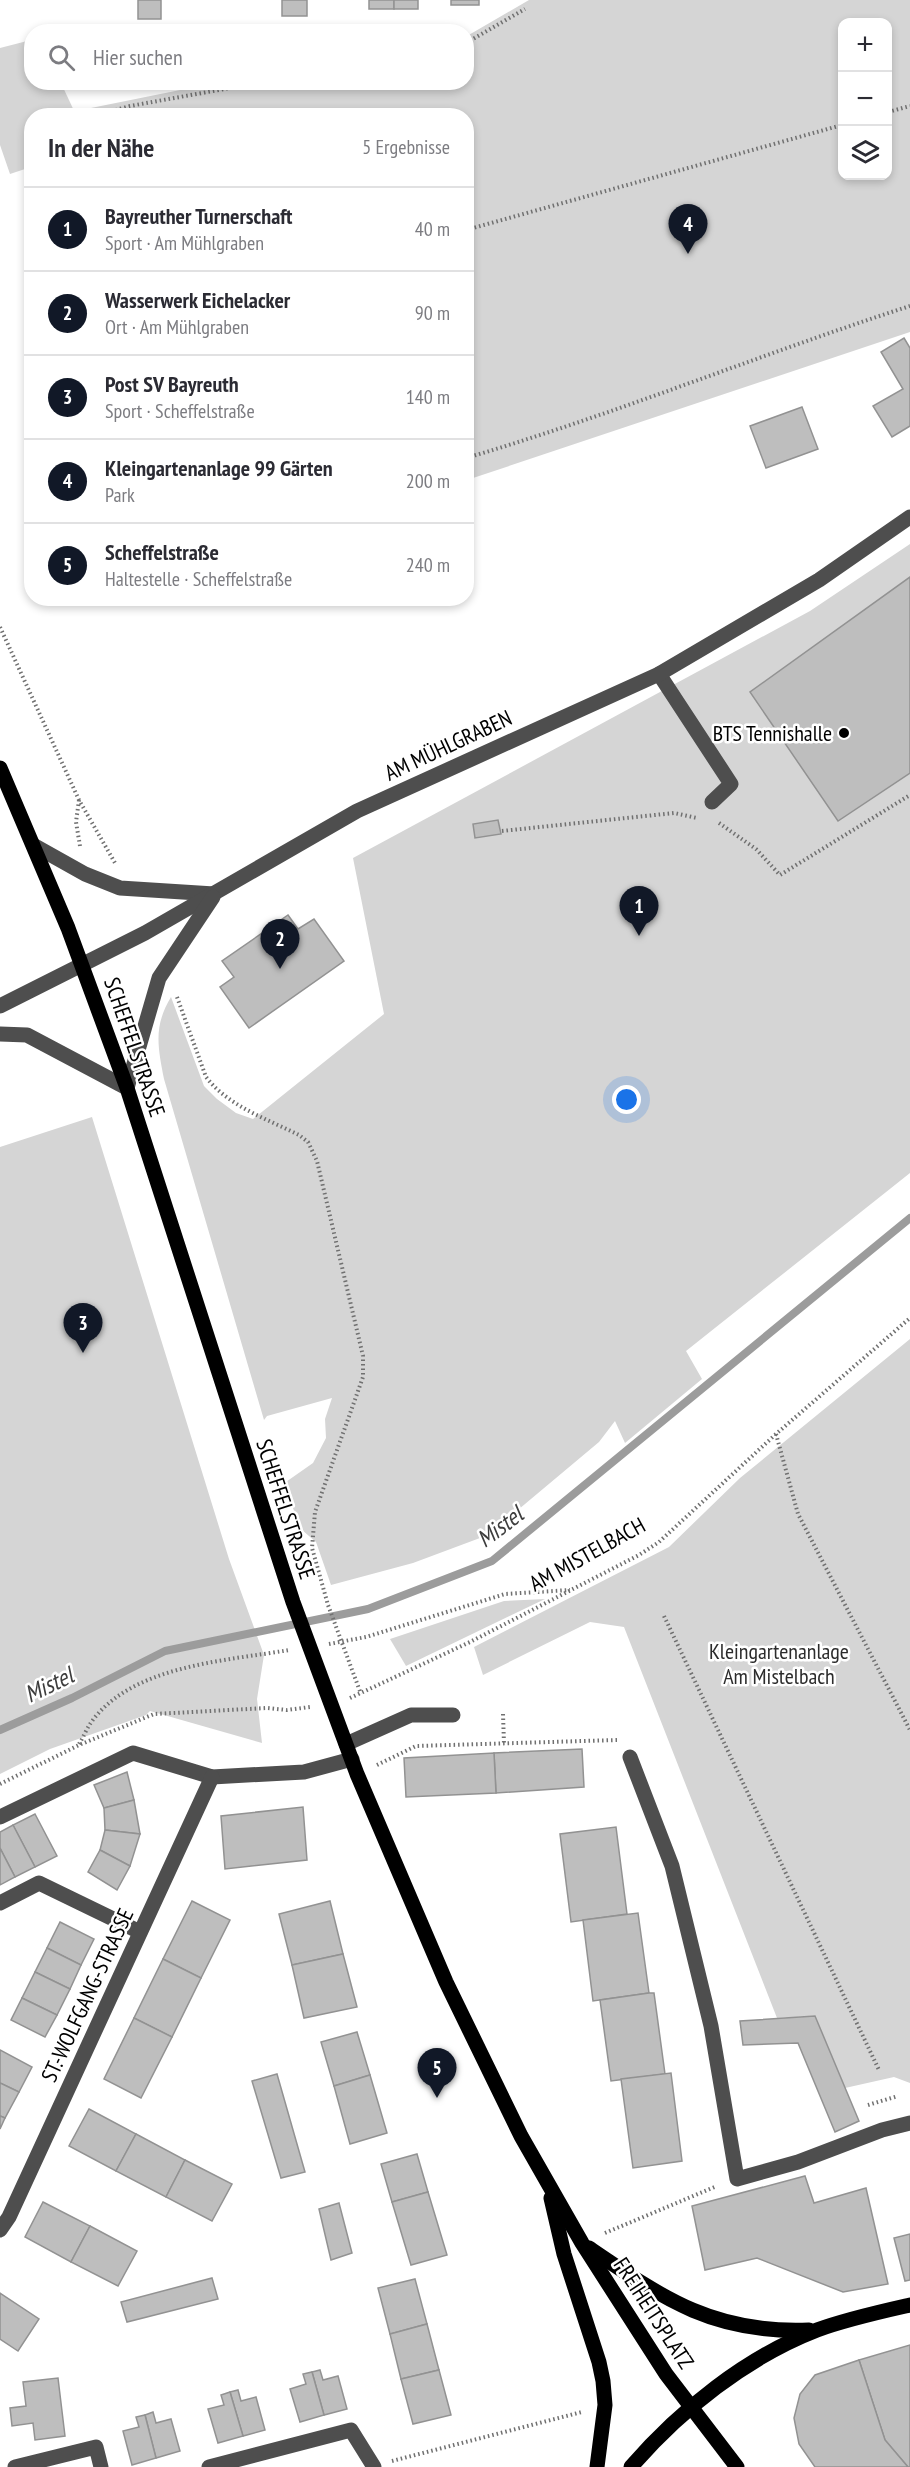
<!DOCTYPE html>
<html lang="de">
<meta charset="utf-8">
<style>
:root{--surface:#fff;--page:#f7f7f7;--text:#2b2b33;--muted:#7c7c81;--line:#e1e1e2;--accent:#111827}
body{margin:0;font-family:"PT Sans Narrow",sans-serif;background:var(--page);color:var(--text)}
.controls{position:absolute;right:18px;top:18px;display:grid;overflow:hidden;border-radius:12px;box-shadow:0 3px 9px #0003}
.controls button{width:54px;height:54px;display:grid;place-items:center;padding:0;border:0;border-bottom:2px solid var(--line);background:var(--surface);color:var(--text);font:30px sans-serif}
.you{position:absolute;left:627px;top:1100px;width:21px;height:21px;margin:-15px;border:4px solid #fff;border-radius:50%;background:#1a73e8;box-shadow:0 0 0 9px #1a73e833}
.badge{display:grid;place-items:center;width:39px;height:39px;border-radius:50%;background:var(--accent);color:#fff;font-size:20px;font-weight:700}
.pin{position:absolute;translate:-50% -50px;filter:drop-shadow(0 2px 3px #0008)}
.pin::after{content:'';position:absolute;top:32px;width:21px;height:18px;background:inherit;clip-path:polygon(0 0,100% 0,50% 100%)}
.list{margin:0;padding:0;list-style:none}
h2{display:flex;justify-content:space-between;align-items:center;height:78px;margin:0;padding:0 24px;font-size:26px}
h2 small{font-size:20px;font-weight:400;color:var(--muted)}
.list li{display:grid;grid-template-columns:39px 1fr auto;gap:18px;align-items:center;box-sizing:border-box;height:84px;padding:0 24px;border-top:2px solid var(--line)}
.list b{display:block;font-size:22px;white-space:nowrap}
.list p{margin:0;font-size:20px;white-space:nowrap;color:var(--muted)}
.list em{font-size:20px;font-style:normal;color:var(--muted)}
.icon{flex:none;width:33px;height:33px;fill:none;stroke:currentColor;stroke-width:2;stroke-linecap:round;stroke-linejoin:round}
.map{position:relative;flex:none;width:910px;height:2467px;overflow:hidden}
.search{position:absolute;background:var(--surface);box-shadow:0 3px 9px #0003;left:24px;top:24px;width:450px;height:66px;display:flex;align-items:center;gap:15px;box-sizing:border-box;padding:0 21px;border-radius:24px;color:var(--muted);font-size:22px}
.panel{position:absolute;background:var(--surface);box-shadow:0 3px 9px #0003;left:24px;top:108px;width:450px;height:498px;border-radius:24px}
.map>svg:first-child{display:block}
.green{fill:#d5d5d5;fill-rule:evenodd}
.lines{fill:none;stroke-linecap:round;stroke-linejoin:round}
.stream{stroke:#9c9c9c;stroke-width:8}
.building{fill:#bebebe;stroke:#929292;stroke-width:1.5}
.path{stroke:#707070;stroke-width:4;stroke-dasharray:1.5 3;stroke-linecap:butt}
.minor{stroke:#4e4e4e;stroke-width:15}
.major{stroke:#000;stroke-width:15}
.poi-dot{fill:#000;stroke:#fff;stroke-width:2}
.labels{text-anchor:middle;stroke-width:5;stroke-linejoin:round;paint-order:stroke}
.poi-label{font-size:22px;fill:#000;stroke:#fff;text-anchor:end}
.street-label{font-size:22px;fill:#000;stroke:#fff}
.park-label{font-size:22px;fill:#2c2c2c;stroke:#fff}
.water-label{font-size:24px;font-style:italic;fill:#3d3d3d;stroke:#fff}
</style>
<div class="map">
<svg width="910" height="2467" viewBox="0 0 910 2467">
<rect width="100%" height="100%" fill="#fff"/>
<g class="green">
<path d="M529,0H910V332L467,480L466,116L87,115L86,109L215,83L466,82L467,36ZM842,22H888V176H842Z"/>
<polygon points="31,40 32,82 61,83 76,115 32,116 31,167 10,174 0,145 0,48"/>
<path d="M910,544V1173L686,1351L702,1379L625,1443L615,1421L599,1442L488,1535L413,1563L331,1585L316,1542L302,1530L283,1484L313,1463L326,1438L325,1419L332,1398L267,1416L264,1420L164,1079C158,1047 153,1027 171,997L204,1086L217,1099L236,1113L253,1119L384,1014L353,858L810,611Z"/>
<polygon points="92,1117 229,1559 264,1655 257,1699 262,1743 150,1711 146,1715 50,1749 0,1774 0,1147"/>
<polygon points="910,1339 910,2083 894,2077 845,2088 815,2016 777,2018 624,1627 590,1622 483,1675 474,1647 669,1547 740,1478"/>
<polygon points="545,1599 406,1666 390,1639 504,1601"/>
</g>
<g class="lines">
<polyline class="stream" points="0,1730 72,1698 165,1651 368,1609 492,1561 910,1218"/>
</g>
<g class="building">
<rect x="138" y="0" width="23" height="19"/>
<rect x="282" y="0" width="25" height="16"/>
<rect x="369" y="0" width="25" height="9"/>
<rect x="394" y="0" width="24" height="9"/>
<rect x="451" y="0" width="28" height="5"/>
<polygon points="904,338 910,348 910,426 892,437 873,406 903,389 881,352"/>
<polygon points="802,407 818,449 766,468 750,426"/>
<polygon points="910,577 910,773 838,821 750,692"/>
<polygon points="498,820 501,834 475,838 473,824"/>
<polygon points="288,915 298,929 314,919 344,961 249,1028 220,987 234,977 222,961"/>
<polygon points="582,1749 584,1787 496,1793 494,1753"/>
<polygon points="494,1753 496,1793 406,1797 404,1758"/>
<polygon points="127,1772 134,1800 104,1808 94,1785"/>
<polygon points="134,1800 140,1834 105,1830 104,1808"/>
<polygon points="303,1807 307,1860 225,1869 221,1816"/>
<polygon points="35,1814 57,1856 35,1867 13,1825"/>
<polygon points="13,1825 35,1867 15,1877 0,1848 0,1832"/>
<polygon points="616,1827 627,1914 571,1922 560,1834"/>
<polygon points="105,1830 140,1834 130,1866 100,1850"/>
<polygon points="0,1848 15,1877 0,1885"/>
<polygon points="100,1850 130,1866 117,1890 88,1872"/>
<polygon points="192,1901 230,1920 201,1978 163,1959"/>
<polygon points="330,1901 343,1954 292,1965 279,1914"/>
<polygon points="638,1913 649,1993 593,2001 583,1920"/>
<polygon points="60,1922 94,1939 81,1965 47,1948"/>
<polygon points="47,1948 81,1965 70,1989 35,1972"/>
<polygon points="343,1954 357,2007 304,2018 292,1965"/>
<polygon points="163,1959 201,1978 172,2037 134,2018"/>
<polygon points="35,1972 70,1989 57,2015 22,1998"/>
<polygon points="649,1993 654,1993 665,2074 611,2081 600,2000"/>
<polygon points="22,1998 57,2015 45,2037 11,2020"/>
<polygon points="815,2016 859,2121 835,2132 798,2043 743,2045 740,2021"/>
<polygon points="134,2018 172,2037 141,2098 104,2079"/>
<polygon points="357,2032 370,2075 334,2086 321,2042"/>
<polygon points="0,2050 32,2067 19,2092 0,2083"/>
<polygon points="671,2073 682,2161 633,2168 621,2079"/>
<polygon points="277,2074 305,2172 281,2178 252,2081"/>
<polygon points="370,2075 387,2133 350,2144 334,2086"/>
<polygon points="0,2083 19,2092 5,2118 0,2116"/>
<polygon points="89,2109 136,2134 116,2171 69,2146"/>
<polygon points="0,2116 5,2118 0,2129"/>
<polygon points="136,2134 185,2160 166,2197 116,2171"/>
<polygon points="417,2154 428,2192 392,2202 381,2164"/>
<polygon points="185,2160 232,2184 212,2221 166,2197"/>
<polygon points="805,2176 814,2203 866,2188 888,2284 843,2292 757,2258 705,2270 692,2206"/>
<polygon points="428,2192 447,2255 411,2265 392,2202"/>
<polygon points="43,2202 90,2226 71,2262 25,2237"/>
<polygon points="339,2203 352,2253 331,2260 319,2209"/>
<polygon points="90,2226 137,2251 118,2286 71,2262"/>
<polygon points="910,2234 910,2280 905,2281 894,2238"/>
<polygon points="212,2278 218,2299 127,2322 121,2302"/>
<polygon points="415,2279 427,2324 390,2334 378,2288"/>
<polygon points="0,2293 39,2319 18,2351 0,2339"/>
<polygon points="427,2324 439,2370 401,2379 390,2334"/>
<polygon points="910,2345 910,2467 908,2467 885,2440 859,2360"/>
<polygon points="859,2360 885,2440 908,2467 815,2467 799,2444 794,2418 800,2394 815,2375"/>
<polygon points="320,2370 323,2380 338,2376 347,2409 324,2415 312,2372"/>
<polygon points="439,2370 451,2415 413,2424 401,2379"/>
<polygon points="312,2372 324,2415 300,2422 290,2389 306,2384 303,2374"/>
<polygon points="58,2378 65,2436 35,2440 33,2423 12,2426 10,2408 26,2406 23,2382"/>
<polygon points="238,2390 241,2401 256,2397 265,2430 243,2436 230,2392"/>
<polygon points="230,2392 243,2436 218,2443 208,2409 224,2405 221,2395"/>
<polygon points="153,2412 156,2423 171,2419 180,2451 156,2458 145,2415"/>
<polygon points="145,2415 156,2458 132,2465 123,2431 139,2427 136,2417"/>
</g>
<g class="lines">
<g class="path">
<polyline points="466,43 525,9"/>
<polyline points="888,112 910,106"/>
<polyline points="94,116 130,106 263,82"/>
<polyline points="466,230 842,125"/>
<path d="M466,458C616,414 761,354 910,306"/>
<polyline points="0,627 79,800 115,863"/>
<polyline points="79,800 76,822 80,846"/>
<polyline points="719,823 756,849 780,875 910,795"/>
<polyline points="502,831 674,813 697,818"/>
<path d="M177,997L206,1077C228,1106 267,1119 299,1135L308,1142L317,1161L363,1356V1377L315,1512L312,1548L328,1605L361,1694"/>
<polyline points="776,1434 798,1514 910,1730"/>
<polyline points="664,1616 879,2070"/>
<polyline points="329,1644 366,1637 505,1594 570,1590"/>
<polyline points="350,1698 470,1642 639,1555 659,1542 776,1434 910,1318"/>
<polyline points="503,1714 504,1744"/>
<path d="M79,1744C83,1738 86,1730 90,1724C130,1665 226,1661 289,1650"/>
<polyline points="377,1765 416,1746 617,1740"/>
<polyline points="0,1784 79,1745 154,1714 267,1708 287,1710 310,1707"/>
<polyline points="868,2105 898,2096"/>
<polyline points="605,2233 717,2186"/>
<polyline points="392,2461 582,2412"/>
</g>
<g class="minor">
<polyline points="659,674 731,784 712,802"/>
<polyline points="35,846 85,874 120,888 214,894"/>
<polyline points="0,1006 145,933 357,811 659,674 819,580 910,517"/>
<polyline points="0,1034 27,1035 127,1088 159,978 213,897"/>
<polyline points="346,1744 411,1715 453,1715"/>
<polyline points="630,1757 672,1866 711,2026 737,2179 798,2162 882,2130 910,2123"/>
<polyline points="0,1817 133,1753 212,1777 304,1772 352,1759"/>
<polyline points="0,1903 39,1883 140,1932"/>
<polyline points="0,2230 9,2217 212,1777"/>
<polyline points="15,2467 96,2447 101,2467"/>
<polyline points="209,2467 351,2430 374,2467"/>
</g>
<g class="major">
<polyline points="0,768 68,928 127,1088 293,1602 357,1774 446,1982 521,2136 582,2243 666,2374 737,2467"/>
<polyline points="551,2198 564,2254 599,2362 603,2381 605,2405 597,2467"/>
<path d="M589,2248C664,2299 714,2334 809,2330"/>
<path d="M631,2467C680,2410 747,2357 817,2330C847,2319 879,2312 910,2305"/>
</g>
</g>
<circle class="poi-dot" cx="844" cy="733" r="6"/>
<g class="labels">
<g class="poi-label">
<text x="832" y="741">BTS Tennishalle</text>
</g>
<g class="street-label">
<text transform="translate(448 745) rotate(-25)" y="8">AM MÜHLGRABEN</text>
<text transform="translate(135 1047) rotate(71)" y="8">SCHEFFELSTRASSE</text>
<text transform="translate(286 1509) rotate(72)" y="8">SCHEFFELSTRASSE</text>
<text transform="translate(587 1554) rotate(-29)" y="8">AM MISTELBACH</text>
<text transform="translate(87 1995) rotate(-65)" y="8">ST.-WOLFGANG-STRASSE</text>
<text transform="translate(654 2313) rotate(57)" y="8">FREIHEITSPLATZ</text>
</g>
<g class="park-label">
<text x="779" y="1659">Kleingartenanlage<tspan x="779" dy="25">Am Mistelbach</tspan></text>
</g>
<g class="water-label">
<text transform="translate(500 1527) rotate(-37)" y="8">Mistel</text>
<text transform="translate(49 1685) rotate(-26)" y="8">Mistel</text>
</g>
</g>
</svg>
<div class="controls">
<button>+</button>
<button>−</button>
<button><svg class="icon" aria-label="layers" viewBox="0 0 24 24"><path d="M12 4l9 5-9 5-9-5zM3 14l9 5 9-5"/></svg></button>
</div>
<div class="you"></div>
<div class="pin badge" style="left:639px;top:936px">1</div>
<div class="pin badge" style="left:280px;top:969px">2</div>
<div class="pin badge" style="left:83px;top:1353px">3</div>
<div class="pin badge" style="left:688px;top:254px">4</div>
<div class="pin badge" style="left:437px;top:2098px">5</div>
<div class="search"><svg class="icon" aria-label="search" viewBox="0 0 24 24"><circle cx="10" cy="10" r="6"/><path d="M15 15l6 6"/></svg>Hier suchen</div>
<section class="panel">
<h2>In der Nähe<small>5 Ergebnisse</small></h2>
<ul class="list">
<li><span class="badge">1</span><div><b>Bayreuther Turnerschaft</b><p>Sport · Am Mühlgraben</p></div><em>40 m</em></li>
<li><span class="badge">2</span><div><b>Wasserwerk Eichelacker</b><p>Ort · Am Mühlgraben</p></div><em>90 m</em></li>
<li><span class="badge">3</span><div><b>Post SV Bayreuth</b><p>Sport · Scheffelstraße</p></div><em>140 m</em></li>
<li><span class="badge">4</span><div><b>Kleingartenanlage 99 Gärten</b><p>Park</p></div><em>200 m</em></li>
<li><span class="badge">5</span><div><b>Scheffelstraße</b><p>Haltestelle · Scheffelstraße</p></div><em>240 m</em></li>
</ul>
</section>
</div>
